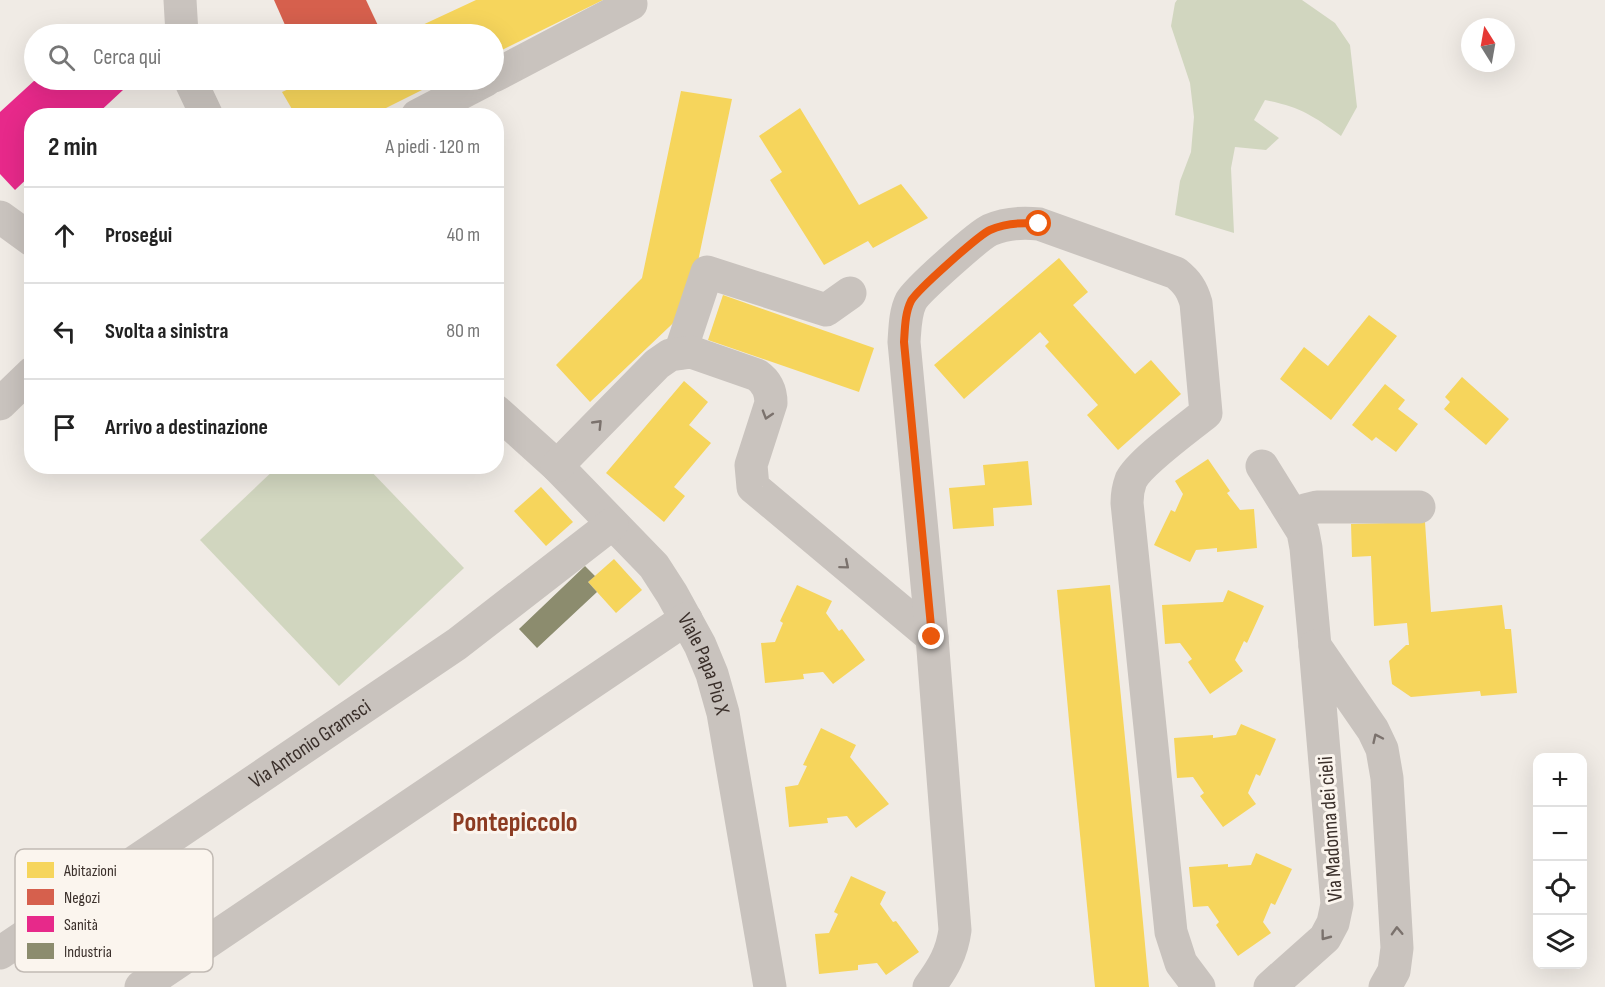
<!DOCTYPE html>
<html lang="it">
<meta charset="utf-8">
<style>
:root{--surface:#fff;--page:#f2f2f2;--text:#222;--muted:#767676;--line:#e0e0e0}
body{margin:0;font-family:"Sofia Sans Condensed",sans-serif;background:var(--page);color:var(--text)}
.controls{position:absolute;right:18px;bottom:18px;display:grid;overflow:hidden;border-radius:12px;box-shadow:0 6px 24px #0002}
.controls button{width:54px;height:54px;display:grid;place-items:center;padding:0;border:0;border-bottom:2px solid var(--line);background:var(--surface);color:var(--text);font:30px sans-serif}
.compass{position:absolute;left:1461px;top:18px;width:54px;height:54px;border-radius:50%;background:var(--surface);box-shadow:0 6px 24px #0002;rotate:349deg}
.stop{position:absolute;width:18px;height:18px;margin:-14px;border:4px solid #ea580c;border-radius:50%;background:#fff}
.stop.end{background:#ea580c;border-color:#fff;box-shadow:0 2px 6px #0008}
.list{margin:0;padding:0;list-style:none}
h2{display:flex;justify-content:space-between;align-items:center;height:78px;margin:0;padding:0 24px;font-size:26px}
h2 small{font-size:20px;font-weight:400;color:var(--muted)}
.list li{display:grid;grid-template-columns:39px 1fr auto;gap:18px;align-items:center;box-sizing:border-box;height:96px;padding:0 24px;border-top:2px solid var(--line)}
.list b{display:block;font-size:22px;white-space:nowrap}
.list em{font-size:20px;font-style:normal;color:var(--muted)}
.icon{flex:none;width:33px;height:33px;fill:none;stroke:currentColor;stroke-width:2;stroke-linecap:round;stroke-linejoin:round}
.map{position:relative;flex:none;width:1605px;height:987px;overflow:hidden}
.search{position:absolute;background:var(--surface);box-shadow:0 6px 24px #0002;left:24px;top:24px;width:480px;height:66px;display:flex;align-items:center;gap:15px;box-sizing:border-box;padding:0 21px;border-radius:33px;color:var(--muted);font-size:22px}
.panel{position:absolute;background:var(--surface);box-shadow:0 6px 24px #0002;left:24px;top:108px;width:480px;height:366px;border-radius:24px}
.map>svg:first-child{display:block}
.green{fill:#d1d6bf}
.homes{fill:#f6d55c}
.shops{fill:#d6604d}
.health{fill:#e7298a}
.industry{fill:#8c8c6e}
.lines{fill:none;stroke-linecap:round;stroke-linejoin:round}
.minor{stroke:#c9c3be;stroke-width:33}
.oneway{stroke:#7b726d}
.route{stroke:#ea580c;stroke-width:8}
.labels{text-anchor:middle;stroke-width:6;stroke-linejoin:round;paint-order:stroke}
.street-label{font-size:21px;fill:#3b302b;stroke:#fbf5ee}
.district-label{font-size:27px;font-weight:bold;fill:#8c3b22;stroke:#fbf5ee}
.key{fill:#fbf5ee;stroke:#c1bab4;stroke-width:1.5}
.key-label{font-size:16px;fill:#3b302b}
</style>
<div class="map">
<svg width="1605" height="987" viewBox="0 0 1605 987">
<rect width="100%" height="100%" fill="#f0ebe5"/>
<g class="green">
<path d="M1177,0H1302L1335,23L1350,45L1357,107L1341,136C1312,115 1300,107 1265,100L1254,120L1279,138L1266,150L1235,147L1231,168L1234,233L1175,215L1180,181L1191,152L1194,117L1190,83L1171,26L1175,3Z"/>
<polygon points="277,467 367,467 464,568 339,686 200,540"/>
</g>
<g class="homes">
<polygon points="476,0 603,0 494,54 494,34 403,34"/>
<polygon points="309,80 442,80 370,116 296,116 282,92"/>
<polygon points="681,91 732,99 688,309 590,402 556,365 642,278"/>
<polygon points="800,108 859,205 901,184 928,218 873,248 868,241 824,265 770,180 782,172 759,136"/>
<polygon points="1059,258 1088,292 1073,305 1135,374 1151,360 1181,394 1118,450 1087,415 1098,405 1045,346 1049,342 1040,332 964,399 934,365"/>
<polygon points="723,295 874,348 859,392 708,340"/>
<polygon points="1369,315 1397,336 1331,420 1280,379 1304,347 1328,366"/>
<polygon points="1462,377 1509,419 1486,445 1444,409 1450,402 1445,397"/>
<polygon points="684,381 708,402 689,425 711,443 674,487 685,496 664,522 606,473"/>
<polygon points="1385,384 1405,400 1398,409 1418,424 1396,452 1376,437 1372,441 1352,425"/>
<polygon points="1208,459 1230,491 1227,493 1240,510 1254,509 1257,548 1217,552 1217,548 1196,550 1190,562 1154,545 1171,510 1175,512 1183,494 1175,481"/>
<polygon points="1028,461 1032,505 993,508 994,526 953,529 949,488 985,485 983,465"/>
<polygon points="541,487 573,522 546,546 514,511"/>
<polygon points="1425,522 1431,612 1502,605 1505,629 1511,629 1517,693 1481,696 1480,691 1411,697 1392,684 1389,661 1406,645 1409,645 1407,623 1374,626 1371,556 1352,557 1351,524"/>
<polygon points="614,559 642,590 616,613 588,582"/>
<polygon points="797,585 832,601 826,613 839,631 842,629 865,660 833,684 823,672 803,674 804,679 765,683 761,643 775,642 783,623 780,621"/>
<polygon points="1110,585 1141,901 1149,987 1095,987 1072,753 1057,590"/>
<polygon points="1228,590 1264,606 1247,643 1244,641 1235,660 1243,671 1210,694 1188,662 1192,659 1180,643 1165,644 1162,605 1223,602"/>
<polygon points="1241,724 1276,739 1260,776 1256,774 1248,793 1256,804 1223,827 1200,796 1204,793 1193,777 1177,778 1174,738 1213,735 1213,738 1236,735"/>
<polygon points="821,728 856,745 850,757 889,804 856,828 847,816 827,818 828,823 789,827 785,787 798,785 807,766 803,765"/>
<polygon points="1256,853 1292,869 1275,905 1271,903 1263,922 1271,933 1238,956 1216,925 1219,922 1208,906 1193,907 1189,867 1228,864 1228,867 1251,865"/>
<polygon points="851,876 886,892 880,904 893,922 896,921 919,952 886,975 877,963 858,965 858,970 819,974 815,934 829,933 838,914 834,912"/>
</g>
<polygon class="shops" points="274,0 366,0 382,34 289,34"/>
<polygon class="health" points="35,80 113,80 123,90 95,116 32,116 32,174 15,190 0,174 0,112"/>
<polygon class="industry" points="585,566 595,576 588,582 597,592 537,648 519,629"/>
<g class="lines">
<g class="minor">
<polyline points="180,0 182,34"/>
<polyline points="494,76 631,4"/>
<polyline points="190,80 207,116"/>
<polyline points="417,116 486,80"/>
<polyline points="0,217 32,240"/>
<polyline points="680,353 707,272 826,310 850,293"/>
<polyline points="0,404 32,373"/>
<path id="s1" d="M496,411L557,466L654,566L672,594L700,645L712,674L723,713L770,987"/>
<path d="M557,466L657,364L670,355L691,352L757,375C767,382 771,391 771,403L751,465L753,487L932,637"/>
<polyline points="1262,466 1303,532 1306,548 1315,646"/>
<polyline points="1295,518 1305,510 1317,507 1419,507"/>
<path id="s2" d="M0,953L457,644L612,524"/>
<polyline points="141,987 686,619"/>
<path d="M929,987C943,968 952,953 955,930L932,637L904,342C905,328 905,313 911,301C917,290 979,235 990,230C1006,223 1021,222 1039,224L1176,273C1187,282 1192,289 1196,303L1206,413C1189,427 1140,462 1131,480C1128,488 1127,495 1127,503L1171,932L1181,963L1199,987"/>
<polyline points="1270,987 1325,938 1333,923 1337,904 1315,646 1373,730 1382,749 1387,778 1397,948 1394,971 1385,987"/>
</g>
</g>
<defs><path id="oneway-chevron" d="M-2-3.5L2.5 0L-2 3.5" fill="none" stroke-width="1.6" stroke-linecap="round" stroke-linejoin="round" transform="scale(1.5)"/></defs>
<g class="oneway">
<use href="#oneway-chevron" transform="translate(767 415) rotate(107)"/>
<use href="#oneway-chevron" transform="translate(598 424) rotate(-46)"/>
<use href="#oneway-chevron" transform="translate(845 565) rotate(40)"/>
<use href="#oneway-chevron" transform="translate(1377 738) rotate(-115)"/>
<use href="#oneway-chevron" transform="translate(1397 931) rotate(-92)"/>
<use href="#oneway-chevron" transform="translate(1325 936) rotate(127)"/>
</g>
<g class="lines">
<path class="route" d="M932,637L904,342C905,328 905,313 911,301C917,290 979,235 990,230C1006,223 1021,222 1039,224"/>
</g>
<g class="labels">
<g class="street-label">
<text dy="7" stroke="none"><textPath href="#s1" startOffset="332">Viale Papa Pio X</textPath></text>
<text dy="7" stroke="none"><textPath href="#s2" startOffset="374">Via Antonio Gramsci</textPath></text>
<text transform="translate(1330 829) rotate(-94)" y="7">Via Madonna dei cieli</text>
</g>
<g class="district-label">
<text x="515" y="831">Pontepiccolo</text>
</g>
</g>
<rect x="15" y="849" width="198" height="123" rx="9" class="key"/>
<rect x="27" y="862" width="27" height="16" fill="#f6d55c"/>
<rect x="27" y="889" width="27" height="16" fill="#d6604d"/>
<rect x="27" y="916" width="27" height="16" fill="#e7298a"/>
<rect x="27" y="943" width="27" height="16" fill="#8c8c6e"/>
<g class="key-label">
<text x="64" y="876">Abitazioni</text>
<text x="64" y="903">Negozi</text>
<text x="64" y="930">Sanità</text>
<text x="64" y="957">Industria</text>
</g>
</svg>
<div class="controls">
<button>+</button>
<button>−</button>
<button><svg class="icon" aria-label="locate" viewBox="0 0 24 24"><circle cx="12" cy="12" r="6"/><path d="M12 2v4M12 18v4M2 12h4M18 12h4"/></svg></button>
<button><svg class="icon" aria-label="layers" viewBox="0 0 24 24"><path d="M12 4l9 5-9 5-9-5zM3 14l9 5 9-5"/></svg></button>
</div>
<svg class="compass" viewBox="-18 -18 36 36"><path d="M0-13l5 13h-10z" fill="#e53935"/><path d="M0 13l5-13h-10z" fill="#767676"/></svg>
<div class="stop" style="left:1039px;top:224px"></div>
<div class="stop end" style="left:932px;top:637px"></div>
<div class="search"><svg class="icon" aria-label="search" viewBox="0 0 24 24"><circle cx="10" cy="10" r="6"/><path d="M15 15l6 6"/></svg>Cerca qui</div>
<section class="panel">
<h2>2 min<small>A piedi · 120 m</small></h2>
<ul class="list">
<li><svg class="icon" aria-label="ahead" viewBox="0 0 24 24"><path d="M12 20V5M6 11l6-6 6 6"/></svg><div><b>Prosegui</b></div><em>40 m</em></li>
<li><svg class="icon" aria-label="left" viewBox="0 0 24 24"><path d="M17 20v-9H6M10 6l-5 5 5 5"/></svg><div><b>Svolta a sinistra</b></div><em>80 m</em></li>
<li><svg class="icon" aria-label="arrive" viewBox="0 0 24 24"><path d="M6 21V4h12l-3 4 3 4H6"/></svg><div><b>Arrivo a destinazione</b></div></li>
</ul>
</section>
</div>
